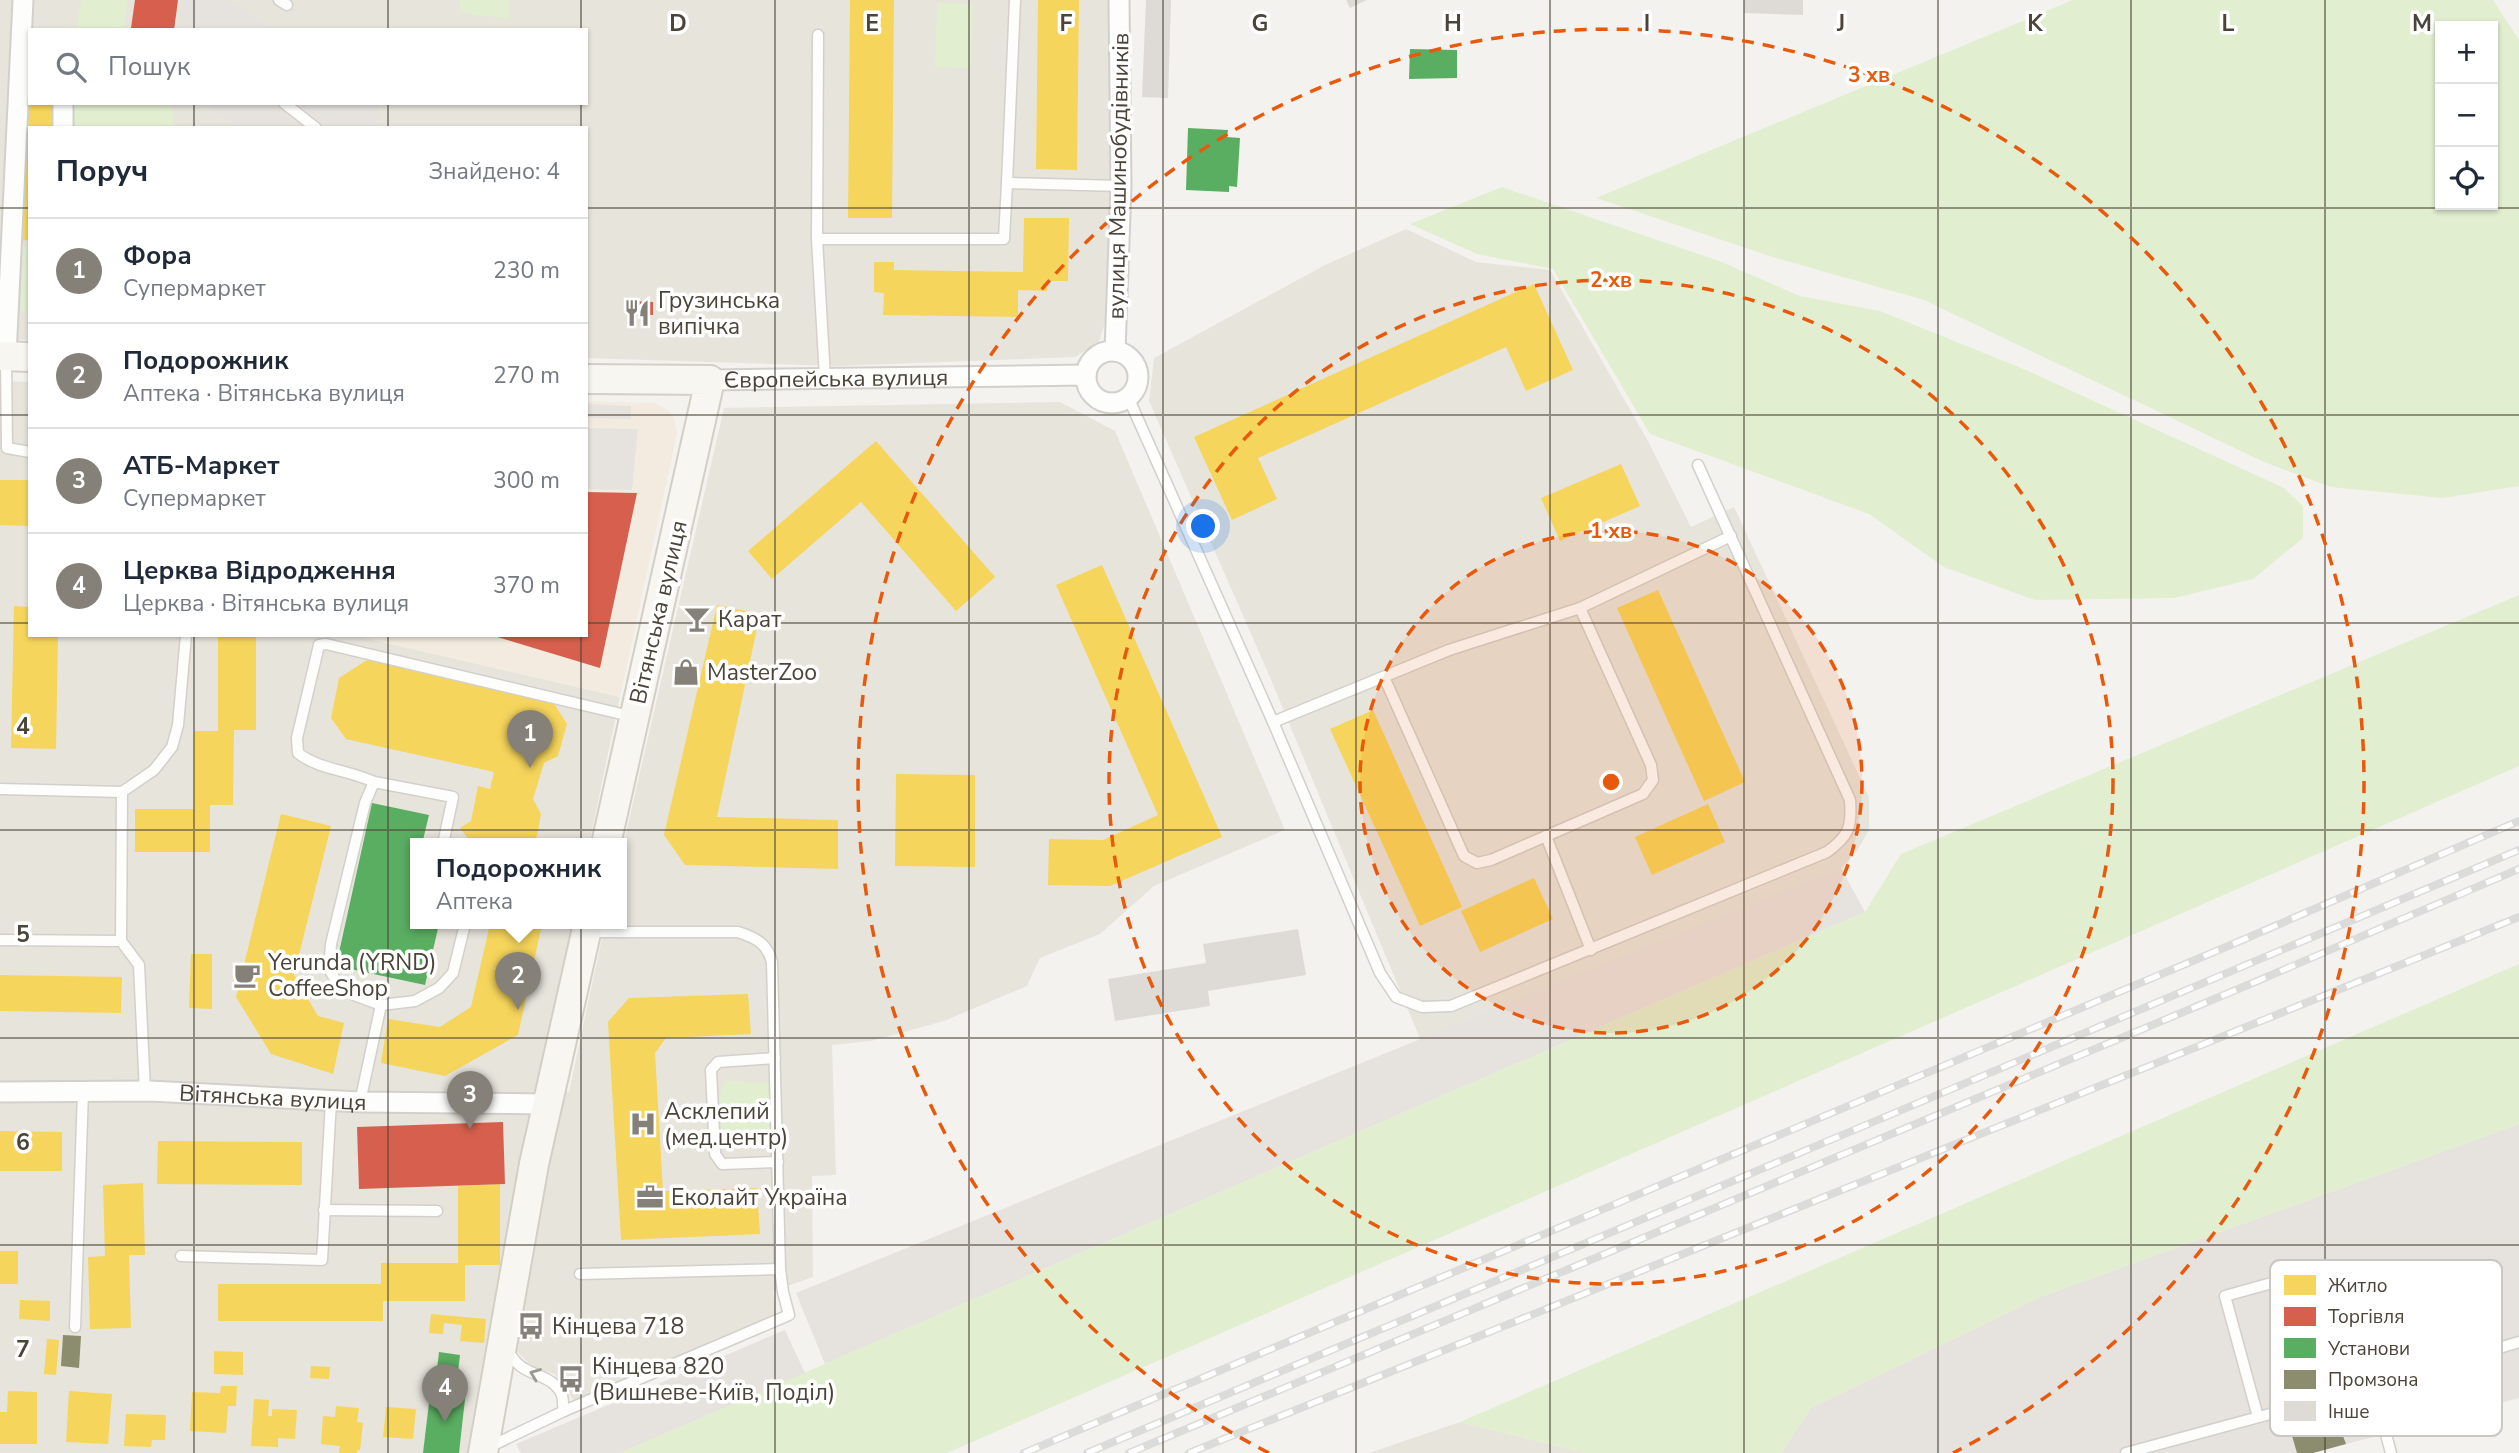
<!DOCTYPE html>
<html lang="uk">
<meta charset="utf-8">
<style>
:root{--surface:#fff;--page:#f6f6f7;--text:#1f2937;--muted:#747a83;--line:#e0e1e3;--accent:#868178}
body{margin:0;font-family:"Nunito Sans",sans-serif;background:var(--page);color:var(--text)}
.controls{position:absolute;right:21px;top:21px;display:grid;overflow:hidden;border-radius:0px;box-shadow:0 2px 5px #0004}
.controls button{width:63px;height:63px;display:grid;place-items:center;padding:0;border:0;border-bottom:2px solid var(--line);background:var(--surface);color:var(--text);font:35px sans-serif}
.you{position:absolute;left:1204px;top:527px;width:24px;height:24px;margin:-18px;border:5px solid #fff;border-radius:50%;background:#1a73e8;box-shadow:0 0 0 10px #1a73e833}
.badge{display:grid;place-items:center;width:46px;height:46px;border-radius:50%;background:var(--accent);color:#fff;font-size:23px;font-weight:700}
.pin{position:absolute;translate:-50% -58px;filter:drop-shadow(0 2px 4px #0008)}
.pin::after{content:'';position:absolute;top:37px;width:24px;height:21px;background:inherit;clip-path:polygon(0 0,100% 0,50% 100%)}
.popup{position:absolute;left:410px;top:838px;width:217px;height:91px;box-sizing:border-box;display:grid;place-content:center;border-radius:0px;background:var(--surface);filter:drop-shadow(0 2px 5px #0005);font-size:23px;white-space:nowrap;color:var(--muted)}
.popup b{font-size:26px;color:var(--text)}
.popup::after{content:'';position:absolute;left:50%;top:100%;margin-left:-14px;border:14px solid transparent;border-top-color:var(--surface)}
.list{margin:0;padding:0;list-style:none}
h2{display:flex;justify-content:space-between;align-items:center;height:91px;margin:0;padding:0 28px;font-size:30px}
h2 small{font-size:23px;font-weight:400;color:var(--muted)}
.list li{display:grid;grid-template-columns:46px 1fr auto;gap:21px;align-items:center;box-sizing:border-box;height:105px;padding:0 28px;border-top:2px solid var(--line)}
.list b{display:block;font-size:26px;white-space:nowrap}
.list p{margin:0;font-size:23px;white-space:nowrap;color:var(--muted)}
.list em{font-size:23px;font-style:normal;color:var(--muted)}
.icon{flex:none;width:38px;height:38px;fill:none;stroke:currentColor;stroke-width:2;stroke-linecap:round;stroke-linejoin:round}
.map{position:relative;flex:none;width:2519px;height:1453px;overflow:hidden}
.search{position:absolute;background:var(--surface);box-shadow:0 2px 5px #0004;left:28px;top:28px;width:560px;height:77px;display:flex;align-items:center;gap:18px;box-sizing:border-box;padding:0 24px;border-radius:0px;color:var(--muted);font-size:26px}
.panel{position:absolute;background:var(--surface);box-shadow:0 2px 5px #0004;left:28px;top:126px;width:560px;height:511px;border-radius:0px}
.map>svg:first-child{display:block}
.residential{fill:#e7e4dc;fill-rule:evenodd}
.commercial{fill:#f3ebdf}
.industrial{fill:#e6e2de}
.green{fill:#e1eecf;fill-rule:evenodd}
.parking{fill:#e6e3df}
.homes{fill:#f6d55c}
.shops{fill:#d6604d}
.public{fill:#5aae61}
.industry{fill:#8c8c6e}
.building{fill:#dedbd6}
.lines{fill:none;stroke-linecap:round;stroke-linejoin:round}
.lane-casing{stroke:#d2d0cb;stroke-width:13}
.street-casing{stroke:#d2d0cb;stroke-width:23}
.secondary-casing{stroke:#d3cfc5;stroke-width:32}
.lane{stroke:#fdfdfc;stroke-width:10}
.street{stroke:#fdfdfc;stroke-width:19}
.secondary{stroke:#f7f6f1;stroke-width:28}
.rail-casing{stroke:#dbdbda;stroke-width:8}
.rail{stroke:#fff;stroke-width:5;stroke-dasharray:16;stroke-linecap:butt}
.oneway{stroke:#9b9791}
.grid{fill:none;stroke:#4b4439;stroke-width:2;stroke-opacity:0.55}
.ring{fill:none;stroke:#e8590c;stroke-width:3.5;stroke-dasharray:12 9}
.labels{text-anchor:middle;stroke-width:7;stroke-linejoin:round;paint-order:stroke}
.street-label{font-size:23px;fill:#4b4439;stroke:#fff}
.poi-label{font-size:23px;fill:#4b4439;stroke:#fff;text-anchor:start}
.key{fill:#fff;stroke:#c9c7c4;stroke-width:2}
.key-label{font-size:19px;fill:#4b4439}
.grid-label{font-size:23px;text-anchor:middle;font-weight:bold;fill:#4b4439;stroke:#fff;stroke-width:7;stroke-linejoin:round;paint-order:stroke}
.centre{fill:#e8590c;stroke:#fff;stroke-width:3.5}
.ring-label{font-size:21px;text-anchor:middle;font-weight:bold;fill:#e8590c;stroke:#fff;stroke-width:7;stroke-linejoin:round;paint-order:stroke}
</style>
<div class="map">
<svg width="2519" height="1453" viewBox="0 0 2519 1453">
<rect width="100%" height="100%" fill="#f4f2ee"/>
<g class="residential">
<path d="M0,0H1114L1110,307L1099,342L1075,357L836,366L586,358V128H30V340L0,339ZM30,30H586V103H30Z"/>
<polygon points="1406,229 1476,262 1550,270 1649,443 1691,527 1734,507 1869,797 1869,830 1857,851 1841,868 1421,1041 1269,675 1149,401 1154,358 1325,265"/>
<polygon points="0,381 30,382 30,635 352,635 620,697 589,844 415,844 415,924 572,924 538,1092 569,1092 605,924 621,924 621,855 724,408 1060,402 1115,431 1285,830 1154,886 1100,934 1040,958 1027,986 944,1021 871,1041 832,1045 836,1175 812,1176 813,1277 773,1291 776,1315 574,1401 554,1374 533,1367 515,1350 476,1453 0,1453"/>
<polygon points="1460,1422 1585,1453 1369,1453"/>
</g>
<polygon class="commercial" points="586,401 655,403 669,411 675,421 677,434 620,697 352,635 586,635"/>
<g class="industrial">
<polygon points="184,0 227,0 280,30 179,30"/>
<polygon points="201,103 378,103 378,128 242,128"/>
<polygon points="1841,868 1865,912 825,1364 796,1293"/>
<polygon points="2519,1124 2519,1398 2313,1453 1781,1453 1811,1408 2040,1297"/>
<polygon points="785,1330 805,1373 620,1453 521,1453 516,1444"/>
</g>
<g class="green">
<polygon points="81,0 128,0 124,30 77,30"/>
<polygon points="460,0 510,0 509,19 459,12"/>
<path d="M2073,0H2493L2519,40V486L2443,498L2331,487L2264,462L1924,300L1776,258L1596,198ZM2440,26H2493V205H2440Z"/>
<polygon points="937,3 973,4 971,68 935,67"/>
<polygon points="74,103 172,103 174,128 74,128"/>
<polygon points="1502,187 1719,261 1800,296 1880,311 2026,370 2284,488 2303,506 2303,538 2253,579 2174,598 2035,600 1944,567 1869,514 1650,434 1553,269 1477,254 1410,224"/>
<polygon points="24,247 30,247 30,312 21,312"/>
<polygon points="2519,595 2519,766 947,1453 620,1453 1865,912 1901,854"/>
<polygon points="2519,964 2519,1124 2040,1297 1811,1408 1781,1453 1585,1453 1460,1422"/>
<path d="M725,1081L769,1083C781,1098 782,1125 772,1141L727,1138C717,1123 716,1097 725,1081Z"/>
</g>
<g class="parking">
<polygon points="586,404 631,406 631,419 586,418"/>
<polygon points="586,428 638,429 632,490 586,489"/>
</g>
<g class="homes">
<polygon points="850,0 894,0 892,218 848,218"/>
<polygon points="1038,0 1079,0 1077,170 1036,169"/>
<polygon points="25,68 30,68 30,103 60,103 59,128 30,128 30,240 14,241"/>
<polygon points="1024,218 1069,218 1068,281 1048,281 1047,291 1018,290 1018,317 883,315 884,293 874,292 874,262 894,262 894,270 1023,272"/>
<polygon points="1534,284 1573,370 1526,391 1506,347 1258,458 1277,499 1232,520 1194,437"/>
<polygon points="876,441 995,577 956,611 861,502 772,579 748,551"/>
<polygon points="1621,464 1640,506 1560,541 1541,498"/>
<polygon points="0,480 30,480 30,526 0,525"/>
<polygon points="1102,565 1222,837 1110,886 1048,885 1049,839 1103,840 1158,815 1056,585"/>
<polygon points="1658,590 1745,782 1704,801 1617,608"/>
<polygon points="717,605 760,614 717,817 838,820 838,869 685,865 664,835"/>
<polygon points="14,606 30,607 30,635 58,635 56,749 11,748"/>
<polygon points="218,635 256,635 256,730 234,730 233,805 210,805 210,852 135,852 135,809 194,809 194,731 218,731"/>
<polygon points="367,660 553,702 567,724 558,756 544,763 533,799 541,814 537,836 529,844 485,844 469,840 460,828 471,821 478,786 490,789 494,772 346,739 331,718 339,678"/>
<polygon points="1373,710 1462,907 1420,926 1330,729"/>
<polygon points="896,774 975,775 975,867 895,866"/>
<polygon points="1708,804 1725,842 1652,875 1635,837"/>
<polygon points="281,814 331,826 294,975 318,1016 344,1023 333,1074 271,1054 236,997"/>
<polygon points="1534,878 1553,919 1480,952 1461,911"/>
<polygon points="490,924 542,924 518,1035 445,1076 381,1063 388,1019 440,1027 471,1007"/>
<polygon points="191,954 212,954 212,1009 189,1008"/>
<polygon points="0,975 122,977 121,1013 0,1011"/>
<polygon points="748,994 751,1034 666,1038 655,1053 663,1191 757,1188 760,1234 621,1240 608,1022 629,998"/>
<polygon points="0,1131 62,1132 62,1171 0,1171"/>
<polygon points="158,1141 302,1142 302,1185 157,1184"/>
<polygon points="143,1183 145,1255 129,1255 131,1328 90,1329 88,1257 105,1256 103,1185"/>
<polygon points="500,1184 500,1265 465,1265 465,1301 383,1301 383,1321 218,1321 218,1284 381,1284 381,1263 458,1263 458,1186"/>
<rect x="0" y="1251" width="18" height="33"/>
<polygon points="20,1300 50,1301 50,1321 19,1319"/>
<polygon points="431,1314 486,1319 484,1343 460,1341 462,1325 444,1323 443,1334 429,1333"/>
<polygon points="47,1339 59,1340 56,1375 44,1374"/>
<polygon points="214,1351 243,1352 243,1375 214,1374"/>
<polygon points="311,1366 330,1367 329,1379 310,1378"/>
<polygon points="221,1386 237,1386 236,1406 228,1406 226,1433 190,1431 192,1392 220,1393"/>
<polygon points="8,1391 37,1392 37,1444 0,1444 0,1412 7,1412"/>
<polygon points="69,1391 112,1394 108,1444 66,1442"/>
<polygon points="254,1399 269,1400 268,1416 272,1416 272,1409 297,1410 295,1439 278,1438 278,1447 251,1446"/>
<polygon points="336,1406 359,1408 357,1422 363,1423 360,1450 357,1450 357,1453 339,1453 340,1446 321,1444 323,1416 335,1417"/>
<polygon points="386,1407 416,1409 413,1439 383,1437"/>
<polygon points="126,1414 166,1415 165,1440 152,1440 151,1447 124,1446"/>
</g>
<g class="shops">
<polygon points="135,0 178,0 174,30 131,28"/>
<polygon points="633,301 653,302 653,315 633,314"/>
<polygon points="586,492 637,493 600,668 494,636 586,635"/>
<polygon points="503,1122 505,1184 359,1189 357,1127"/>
</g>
<g class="public">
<polygon points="1410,49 1457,50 1457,78 1409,79"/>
<polygon points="1188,128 1228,130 1227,137 1240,138 1237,187 1229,186 1229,192 1186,190"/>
<polygon points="372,803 429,815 422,844 415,844 415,924 439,924 425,985 336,966"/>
<polygon points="439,1352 460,1355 456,1389 466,1390 459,1453 423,1453 431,1386 435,1387"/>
</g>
<g class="industry">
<polygon points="63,1335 81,1336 79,1368 61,1366"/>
<polygon points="2337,1408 2339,1416 2357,1411 2363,1430 2343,1436 2346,1444 2313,1453 2297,1453 2288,1422"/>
</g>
<g class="building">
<polygon points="1146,0 1171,0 1168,98 1142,97"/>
<polygon points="1346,0 1367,0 1350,8"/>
<polygon points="1744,0 1803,0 1803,15 1744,13"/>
<polygon points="1298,929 1306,975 1208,991 1210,1006 1115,1021 1108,979 1206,963 1203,944"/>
</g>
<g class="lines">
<defs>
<g id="lane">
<polyline points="279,0 287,5"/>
<polyline points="818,35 817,239 825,378"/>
<polyline points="284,103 316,128"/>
<polyline points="1007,183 1015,0"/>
<polyline points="817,239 1004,239 1007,183 1121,186"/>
<polyline points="6,360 7,448 30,452"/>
<path d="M1128,397L1273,722L1380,973L1396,997L1422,1007L1451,1006L1827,852C1849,836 1852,827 1850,800L1698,465"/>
<polyline points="1384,677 1464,856 1477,863 1491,860 1643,794 1653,780 1651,765 1580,608"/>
<polyline points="1273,722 1449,650 1580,608 1731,536"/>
<path d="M374,782C350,770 319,770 298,753L297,738L319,645L326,644L634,717"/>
<polyline points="0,789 122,792 154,770 172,747 178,725 186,635"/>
<polyline points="122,792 121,941 139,965 145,1091"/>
<polyline points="1546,836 1591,950"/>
<polyline points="443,844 453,797 374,782 365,803 331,944 329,969 339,986 354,995 381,1005 415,1001 439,988 453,973 465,924"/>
<polyline points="0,940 121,941"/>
<polyline points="775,1058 718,1062 711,1070 715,1154 722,1164 778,1162"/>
<polyline points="360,1102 381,1005"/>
<polyline points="324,1210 437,1211"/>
<polyline points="181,1256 322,1260 331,1101"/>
<polyline points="580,1274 780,1269"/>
<polyline points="75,1327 83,1091"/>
<path d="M508,1349C519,1379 551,1370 562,1395C563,1399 563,1407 564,1411"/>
<polyline points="2258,1417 2225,1296 2333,1266 2373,1386 2391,1453"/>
<path d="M487,1448L564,1411L789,1315L783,1292L780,1269L772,962C767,943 756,938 738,932H587"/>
<polyline points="2126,1453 2373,1386 2519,1342"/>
</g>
<g id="street">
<polyline points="63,128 63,103"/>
<polyline points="1115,351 1121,186 1119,0"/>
<circle cx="1112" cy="377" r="26"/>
<polyline points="6,356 23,0"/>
<path id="s1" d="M710,380L1086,375"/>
<path id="s2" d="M0,1092L150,1091L360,1102L546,1104"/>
</g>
<g id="secondary">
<polyline points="0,356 30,357"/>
<polyline points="586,379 710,380 606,844"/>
<polyline points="483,1453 534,1164 588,924"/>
</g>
</defs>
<use href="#lane" class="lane-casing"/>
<use href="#street" class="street-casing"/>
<use href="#secondary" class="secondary-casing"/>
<use href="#lane" class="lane"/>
<use href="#street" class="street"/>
<use href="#secondary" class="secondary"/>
<defs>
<g id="rail">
<polyline points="1024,1453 2240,941 2519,821"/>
<polyline points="1087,1453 2519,850"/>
<polyline points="1129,1453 2255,982 2519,869"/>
<polyline points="1189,1453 2519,917"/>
</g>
</defs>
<use href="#rail" class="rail-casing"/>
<use href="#rail" class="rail"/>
</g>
<defs><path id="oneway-chevron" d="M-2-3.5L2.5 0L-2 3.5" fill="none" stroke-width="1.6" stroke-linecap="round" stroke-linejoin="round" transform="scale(1.75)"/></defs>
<use class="oneway" href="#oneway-chevron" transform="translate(535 1374) rotate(-159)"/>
<path class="grid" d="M194,0V30M388,0V30M581,0V30M775,0V1453M969,0V1453M1163,0V1453M1356,0V1453M1550,0V1453M1744,0V1453M1938,0V1453M2131,0V1453M2325,0V1453M194,103V128M388,103V128M581,103V128M0,208H30M586,208H2519M0,415H30M586,415H2519M0,623H30M586,623H2519M194,635V1453M388,635V1453M581,635V1453M0,830H2519M0,1038H2519M0,1245H2519"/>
<circle cx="1611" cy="782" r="251" fill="#e8590c" fill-opacity=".12"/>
<g class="ring">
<circle cx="1611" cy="782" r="251"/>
<circle cx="1611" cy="782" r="502"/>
<path d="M1269 1453A753 753 0 1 1 1953 1453"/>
</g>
<defs>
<symbol id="restaurant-bare" viewBox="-9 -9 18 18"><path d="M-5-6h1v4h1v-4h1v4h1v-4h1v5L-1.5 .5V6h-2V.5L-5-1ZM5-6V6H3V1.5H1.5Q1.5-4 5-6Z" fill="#868178" stroke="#fff" stroke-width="2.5" paint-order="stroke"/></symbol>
<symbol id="bar-bare" viewBox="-9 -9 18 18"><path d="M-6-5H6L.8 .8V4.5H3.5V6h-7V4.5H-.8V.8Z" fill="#868178" stroke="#fff" stroke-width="2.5" paint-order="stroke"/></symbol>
<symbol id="shop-bare" viewBox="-9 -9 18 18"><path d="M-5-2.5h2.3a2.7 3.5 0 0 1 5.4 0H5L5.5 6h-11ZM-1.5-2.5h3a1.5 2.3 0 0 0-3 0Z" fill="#868178" stroke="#fff" stroke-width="2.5" paint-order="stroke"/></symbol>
<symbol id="cafe-bare" viewBox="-9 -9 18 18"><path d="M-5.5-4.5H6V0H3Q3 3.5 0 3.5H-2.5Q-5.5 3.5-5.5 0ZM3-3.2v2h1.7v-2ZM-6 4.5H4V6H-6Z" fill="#868178" stroke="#fff" stroke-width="2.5" paint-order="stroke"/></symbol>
<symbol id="hospital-bare" viewBox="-9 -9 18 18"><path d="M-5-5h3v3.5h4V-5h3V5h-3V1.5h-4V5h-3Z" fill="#868178" stroke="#fff" stroke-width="2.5" paint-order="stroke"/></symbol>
<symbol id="office-bare" viewBox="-9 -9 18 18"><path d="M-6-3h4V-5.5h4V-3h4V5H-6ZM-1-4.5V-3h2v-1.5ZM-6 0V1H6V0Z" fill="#868178" stroke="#fff" stroke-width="2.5" paint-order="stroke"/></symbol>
<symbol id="bus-bare" viewBox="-9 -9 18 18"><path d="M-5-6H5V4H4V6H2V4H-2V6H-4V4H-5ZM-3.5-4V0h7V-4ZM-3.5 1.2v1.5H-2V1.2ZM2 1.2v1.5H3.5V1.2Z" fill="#868178" stroke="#fff" stroke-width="2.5" paint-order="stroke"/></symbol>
</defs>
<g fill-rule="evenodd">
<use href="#restaurant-bare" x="618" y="294" width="38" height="38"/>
<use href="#bar-bare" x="678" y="600" width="38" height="38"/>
<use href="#shop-bare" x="667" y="653" width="38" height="38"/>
<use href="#cafe-bare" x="228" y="956" width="38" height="38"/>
<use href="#hospital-bare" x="624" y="1105" width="38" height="38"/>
<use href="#office-bare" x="631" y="1178" width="38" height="38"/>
<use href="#bus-bare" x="512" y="1307" width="38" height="38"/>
<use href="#bus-bare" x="552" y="1360" width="38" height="38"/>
</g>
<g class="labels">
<g class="street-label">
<text transform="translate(1118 176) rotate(-89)" y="8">вулиця Машинобудівників</text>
<text dy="8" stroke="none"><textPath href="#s1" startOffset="126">Європейська вулиця</textPath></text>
<text transform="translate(658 612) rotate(-77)" y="8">Вітянська вулиця</text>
<text dy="8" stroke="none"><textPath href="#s2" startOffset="273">Вітянська вулиця</textPath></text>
</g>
<g class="poi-label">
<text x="658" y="308">Грузинська<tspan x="658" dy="26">випічка</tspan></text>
<text x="718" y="627">Карат</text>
<text x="707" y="680">MasterZoo</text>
<text x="268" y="970">Yerunda (YRND)<tspan x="268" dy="26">CoffeeShop</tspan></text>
<text x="664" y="1119">Асклепий<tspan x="664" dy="26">(мед.центр)</tspan></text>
<text x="671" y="1205">Еколайт Україна</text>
<text x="552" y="1334">Кінцева 718</text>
<text x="592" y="1374">Кінцева 820<tspan x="592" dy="26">(Вишневе-Київ, Поділ)</tspan></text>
</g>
</g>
<rect x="2270" y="1260" width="232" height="176" rx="10" class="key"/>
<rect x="2284" y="1275" width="32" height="20" fill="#f6d55c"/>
<rect x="2284" y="1307" width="32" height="19" fill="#d6604d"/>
<rect x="2284" y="1338" width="32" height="20" fill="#5aae61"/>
<rect x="2284" y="1370" width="32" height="19" fill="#8c8c6e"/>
<rect x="2284" y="1401" width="32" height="20" fill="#dedbd6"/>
<g class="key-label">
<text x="2328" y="1292">Житло</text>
<text x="2328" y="1323">Торгівля</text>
<text x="2328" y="1355">Установи</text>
<text x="2328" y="1386">Промзона</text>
<text x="2328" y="1418">Інше</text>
</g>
<g class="grid-label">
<text x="678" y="31">D</text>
<text x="872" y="31">E</text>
<text x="1066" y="31">F</text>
<text x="1260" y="31">G</text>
<text x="1453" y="31">H</text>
<text x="1647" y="31">I</text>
<text x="1841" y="31">J</text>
<text x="2035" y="31">K</text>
<text x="2228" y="31">L</text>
<text x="2422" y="31">M</text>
<text x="23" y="734">4</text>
<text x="23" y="942">5</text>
<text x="23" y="1150">6</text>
<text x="23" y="1357">7</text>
</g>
<circle cx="1611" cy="782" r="10" class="centre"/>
<g class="ring-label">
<text x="1869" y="82">3 хв</text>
<text x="1611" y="287">2 хв</text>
<text x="1611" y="538">1 хв</text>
</g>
</svg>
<div class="controls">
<button>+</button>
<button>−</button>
<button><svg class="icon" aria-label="locate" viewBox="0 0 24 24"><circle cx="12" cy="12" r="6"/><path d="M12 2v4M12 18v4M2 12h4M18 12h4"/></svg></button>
</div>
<div class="you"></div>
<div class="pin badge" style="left:530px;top:768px">1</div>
<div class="pin badge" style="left:518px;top:1010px">2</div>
<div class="popup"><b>Подорожник</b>Аптека</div>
<div class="pin badge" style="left:470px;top:1129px">3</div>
<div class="pin badge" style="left:445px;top:1422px">4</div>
<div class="search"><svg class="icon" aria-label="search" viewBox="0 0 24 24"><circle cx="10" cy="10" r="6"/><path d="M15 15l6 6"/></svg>Пошук</div>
<section class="panel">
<h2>Поруч<small>Знайдено: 4</small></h2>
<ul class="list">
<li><span class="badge">1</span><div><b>Фора</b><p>Супермаркет</p></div><em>230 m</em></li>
<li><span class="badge">2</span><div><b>Подорожник</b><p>Аптека · Вітянська вулиця</p></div><em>270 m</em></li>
<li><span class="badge">3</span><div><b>АТБ-Маркет</b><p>Супермаркет</p></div><em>300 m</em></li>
<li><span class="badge">4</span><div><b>Церква Відродження</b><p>Церква · Вітянська вулиця</p></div><em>370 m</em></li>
</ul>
</section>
</div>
